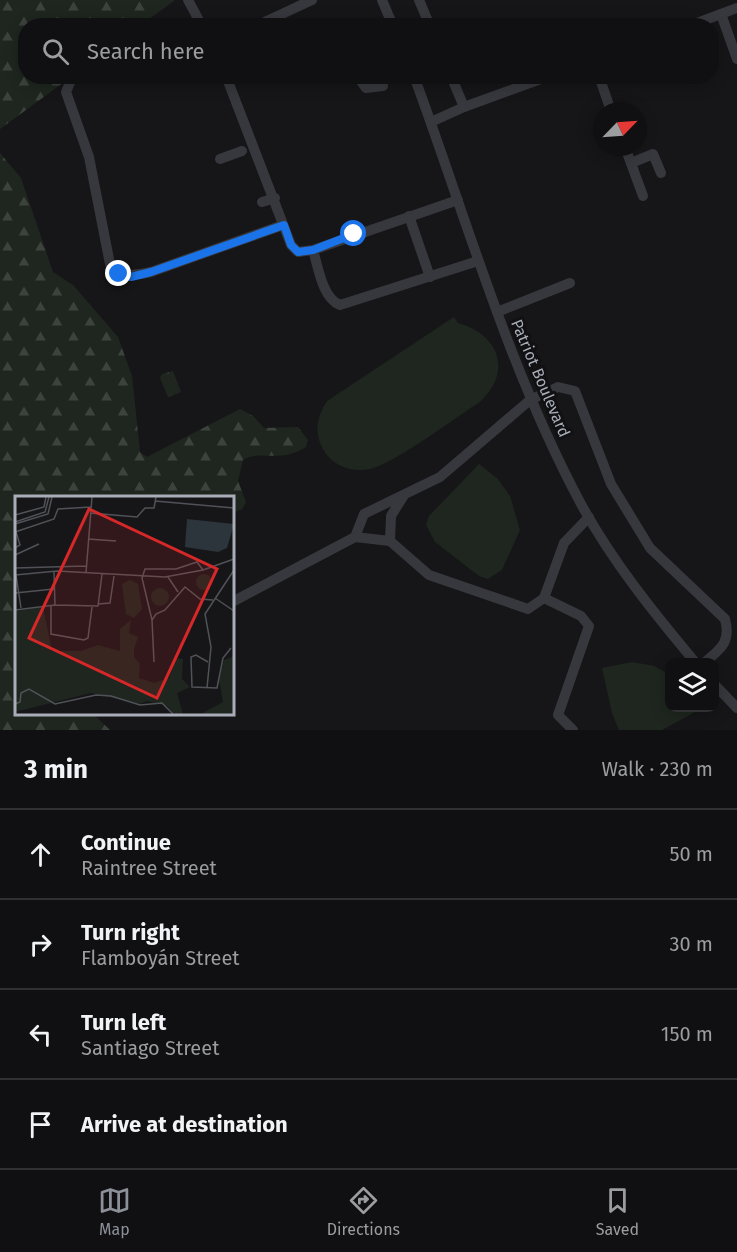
<!DOCTYPE html>
<meta charset="utf-8">
<style>
:root{--surface:#101012;--page:#1e1e20;--text:#f1f3f6;--muted:#9c9d9f;--line:#303032;--accent:#8c9099}
body{margin:0;font-family:"Fira Sans",sans-serif;background:var(--page);color:var(--text)}
.controls{position:absolute;right:18px;bottom:18px;display:grid;overflow:hidden;border-radius:12px;box-shadow:0 3px 15px #0003}
.controls button{width:54px;height:54px;display:grid;place-items:center;padding:0;border:0;border-bottom:2px solid var(--line);background:var(--surface);color:var(--text);font:30px sans-serif}
.compass{position:absolute;left:593px;top:102px;width:54px;height:54px;border-radius:50%;background:var(--surface);box-shadow:0 3px 15px #0003;rotate:65deg}
.stop{position:absolute;width:18px;height:18px;margin:-14px;border:4px solid #1a73e8;border-radius:50%;background:#fff}
.stop.end{background:#1a73e8;border-color:#fff;box-shadow:0 2px 6px #0008}
.list{margin:0;padding:0;list-style:none}
h2{display:flex;justify-content:space-between;align-items:center;height:78px;margin:0;padding:0 24px;font-size:26px}
h2 small{font-size:20px;font-weight:400;color:var(--muted)}
.list li{display:grid;grid-template-columns:39px 1fr auto;gap:18px;align-items:center;box-sizing:border-box;height:90px;padding:0 24px;border-top:2px solid var(--line)}
.list b{display:block;font-size:22px;white-space:nowrap}
.list p{margin:0;font-size:20px;white-space:nowrap;color:var(--muted)}
.list em{font-size:20px;font-style:normal;color:var(--muted)}
.icon{flex:none;width:33px;height:33px;fill:none;stroke:currentColor;stroke-width:2;stroke-linecap:round;stroke-linejoin:round}
.map{position:relative;flex:none;width:737px;height:730px;overflow:hidden}
.search{position:absolute;background:var(--surface);box-shadow:0 3px 15px #0003;left:18px;right:18px;top:18px;height:66px;display:flex;align-items:center;gap:15px;box-sizing:border-box;padding:0 21px;border-radius:24px;color:var(--muted);font-size:22px}
.sheet{height:438px;background:var(--surface)}
nav{display:flex;justify-content:space-around;align-items:center;box-sizing:border-box;height:84px;border-top:2px solid var(--line);background:var(--surface);font-size:16px;color:var(--muted)}
nav a{display:grid;justify-items:center;gap:3px}
nav .on{color:var(--accent)}
.map>svg:first-child{display:block}
.forest{fill:url(#forest-firs)}
.park{fill:url(#park-crowns)}
.garden{fill:#1e261f}
.lines{fill:none;stroke-linecap:round;stroke-linejoin:round}
.minor{stroke:#37383d;stroke-width:10}
.route{stroke:#1a73e8;stroke-width:8}
.labels{text-anchor:middle;stroke-width:6;stroke-linejoin:round;paint-order:stroke}
.street-label{font-size:16px;fill:#a8adb8;stroke:#111113}
.inset-road{fill:none;stroke:#505258;stroke-width:1.5}
.view{fill:#d62828;fill-opacity:0.15;stroke:#d62828;stroke-width:3}
.inset-edge{fill:none;stroke:#a8adb8;stroke-width:3}
</style>
<div class="map">
<svg width="737" height="730" viewBox="0 0 737 730">
<defs>
<pattern id="forest-firs" width="22" height="20" patternUnits="userSpaceOnUse" patternTransform="scale(1.5)"><rect width="22" height="20" fill="#1e261f"/><path d="M5 1l3.5 6h-7zM16 11l3.5 6h-7z" fill="#3c433d"/></pattern>
<pattern id="park-crowns" width="20" height="18" patternUnits="userSpaceOnUse" patternTransform="scale(1.5)"><rect width="20" height="18" fill="#1e261f"/><path d="M2 6a3 3 0 1 1 6 0M12 15a3 3 0 1 1 6 0" fill="none" stroke="#3c433d"/></pattern>
</defs>
<rect width="100%" height="100%" fill="#161618"/>
<g class="forest">
<polygon points="0,0 175,0 141,25 26,26 26,76 71,77 0,129"/>
<path d="M0,153L21,178L53,272L73,285L118,337L132,376L140,452L147,457L240,409L253,416L264,428L298,427L308,440L306,447C280,464 259,449 243,460L238,481L246,502L242,509L233,513L232,497H16V714H93L110,730H0Z"/>
</g>
<polygon class="park" points="173,371 181,392 168,397 160,378 162,374"/>
<g class="garden">
<path d="M454,317L458,323C498,334 513,370 481,401C458,416 394,464 370,469C352,473 332,466 323,449C313,432 318,415 327,401Z"/>
<polygon points="479,464 498,479 510,496 520,530 502,570 488,579 479,576 435,542 426,525 429,516"/>
<polygon points="632,662 654,666 669,674 670,708 696,708 697,711 662,730 619,730 612,713 602,668"/>
</g>
<g class="lines">
<g class="minor">
<polyline points="188,0 202,26"/>
<polyline points="382,0 393,26"/>
<polyline points="419,0 430,26"/>
<polyline points="721,14 737,59"/>
<polyline points="256,26 312,0"/>
<polyline points="689,26 737,8"/>
<path d="M76,76L71,80L66,92L89,157L110,264C123,278 133,276 151,272L283,225"/>
<polyline points="226,76 291,245 298,252 313,250 458,200"/>
<polyline points="357,76 366,88 383,86"/>
<path d="M414,76C467,220 508,368 581,504C612,561 654,613 695,662"/>
<polyline points="451,76 464,107"/>
<polyline points="599,76 611,111"/>
<polyline points="431,122 464,107 549,76"/>
<polyline points="625,147 643,196"/>
<polyline points="220,159 242,151"/>
<polyline points="631,163 653,154 661,173"/>
<polyline points="262,202 275,198"/>
<polyline points="409,216 430,277"/>
<path d="M313,250C318,266 322,298 340,305L478,261"/>
<polyline points="497,312 570,283"/>
<path d="M355,537L364,514L440,477L530,400L558,387L575,391L611,484L650,548L725,619C731,642 721,649 705,662"/>
<polyline points="390,541 391,516 404,495"/>
<polyline points="544,598 581,616 589,626 558,715 573,730"/>
<polyline points="232,602 355,537 390,541 429,575 528,609 544,598 564,543 589,517"/>
<polyline points="714,684 737,708"/>
</g>
</g>
<g class="lines">
<polyline class="route" points="119,274 131,277 151,272 284,225 291,245 298,252 313,250 354,234"/>
</g>
<g class="labels">
<g class="street-label">
<text transform="translate(541 378) rotate(67)" y="6">Patriot Boulevard</text>
</g>
</g>
<g transform="translate(15 496)">
<rect width="219" height="219" fill="#161618"/>
<path d="M28,111L37,155H66L83,149L105,155V133L116,124L114,137L123,141L119,153V161L125,168L124,182L139,187L154,182L161,162L168,163L167,183L175,191L162,197L168,218H159L152,210L132,205L125,208L76,197L0,216V115ZM219,160V218H186L208,206L204,184L209,164Z" fill="#1e261f"/>
<path d="M181 86a8 8 0 1 1 16 0a8 8 0 1 1-16 0ZM115,84L123,88L127,113L119,122L111,118L107,88ZM136 101a9 9 0 1 1 18 0a9 9 0 1 1-18 0Z" fill="#1e261f"/>
<path d="M172,23L219,28L212,52L203,56L170,51Z" fill="#2c353c"/>
<path class="inset-road" d="M140,5L219,12M75,17L122,21L130,12H139L141,1M0,19L29,11L31,1M0,26L30,16L34,1M0,28L33,18L37,1M0,36L39,23L43,13L76,11M73,43L101,45M0,52L5,49L1,36M0,59L24,48M0,72L71,70M39,75L40,109M71,77L77,1M0,79L42,75L150,81L188,74L219,63M1,79L6,112M153,81L163,96M0,97L39,93M200,102L219,115M83,108L95,107L99,80M36,109V138L69,144L73,142L77,111M0,114L40,109L83,110L87,78M137,124L127,82L130,73H161L182,66L188,74M139,166L137,124L141,118L150,114L170,91L185,103L198,104M193,166L181,159L176,161L177,191L202,192L208,162L216,152M192,192L196,151L190,118L219,74M0,208L5,206L6,197L14,193L40,208L81,199L96,200L125,209L147,207L158,218"/>
<path class="view" d="M74,13L202,73L142,202L14,142Z"/>
<rect width="219" height="219" class="inset-edge"/>
</g>
</svg>
<div class="controls">
<button><svg class="icon" aria-label="layers" viewBox="0 0 24 24"><path d="M12 4l9 5-9 5-9-5zM3 14l9 5 9-5"/></svg></button>
</div>
<svg class="compass" viewBox="-18 -18 36 36"><path d="M0-13l5 13h-10z" fill="#e53935"/><path d="M0 13l5-13h-10z" fill="#9c9d9f"/></svg>
<div class="stop" style="left:354px;top:234px"></div>
<div class="stop end" style="left:119px;top:274px"></div>
<div class="search"><svg class="icon" aria-label="search" viewBox="0 0 24 24"><circle cx="10" cy="10" r="6"/><path d="M15 15l6 6"/></svg>Search here</div>
</div>
<section class="sheet">
<h2>3 min<small>Walk · 230 m</small></h2>
<ul class="list">
<li><svg class="icon" aria-label="ahead" viewBox="0 0 24 24"><path d="M12 20V5M6 11l6-6 6 6"/></svg><div><b>Continue</b><p>Raintree Street</p></div><em>50 m</em></li>
<li><svg class="icon" aria-label="right" viewBox="0 0 24 24"><path d="M7 20v-9h11M14 6l5 5-5 5"/></svg><div><b>Turn right</b><p>Flamboyán Street</p></div><em>30 m</em></li>
<li><svg class="icon" aria-label="left" viewBox="0 0 24 24"><path d="M17 20v-9H6M10 6l-5 5 5 5"/></svg><div><b>Turn left</b><p>Santiago Street</p></div><em>150 m</em></li>
<li><svg class="icon" aria-label="arrive" viewBox="0 0 24 24"><path d="M6 21V4h12l-3 4 3 4H6"/></svg><div><b>Arrive at destination</b></div></li>
</ul>
</section>
<nav>
<a class="on"><svg class="icon" aria-label="map" viewBox="0 0 24 24"><path d="M3 6l6-2 6 2 6-2v14l-6 2-6-2-6 2zM9 4v14M15 6v14"/></svg>Map</a>
<a><svg class="icon" aria-label="directions" viewBox="0 0 24 24"><path d="M12 3l9 9-9 9-9-9zM9 14v-3h6M13 9l2 2-2 2"/></svg>Directions</a>
<a><svg class="icon" aria-label="saved" viewBox="0 0 24 24"><path d="M7 4h10v16l-5-4-5 4z"/></svg>Saved</a>
</nav>
